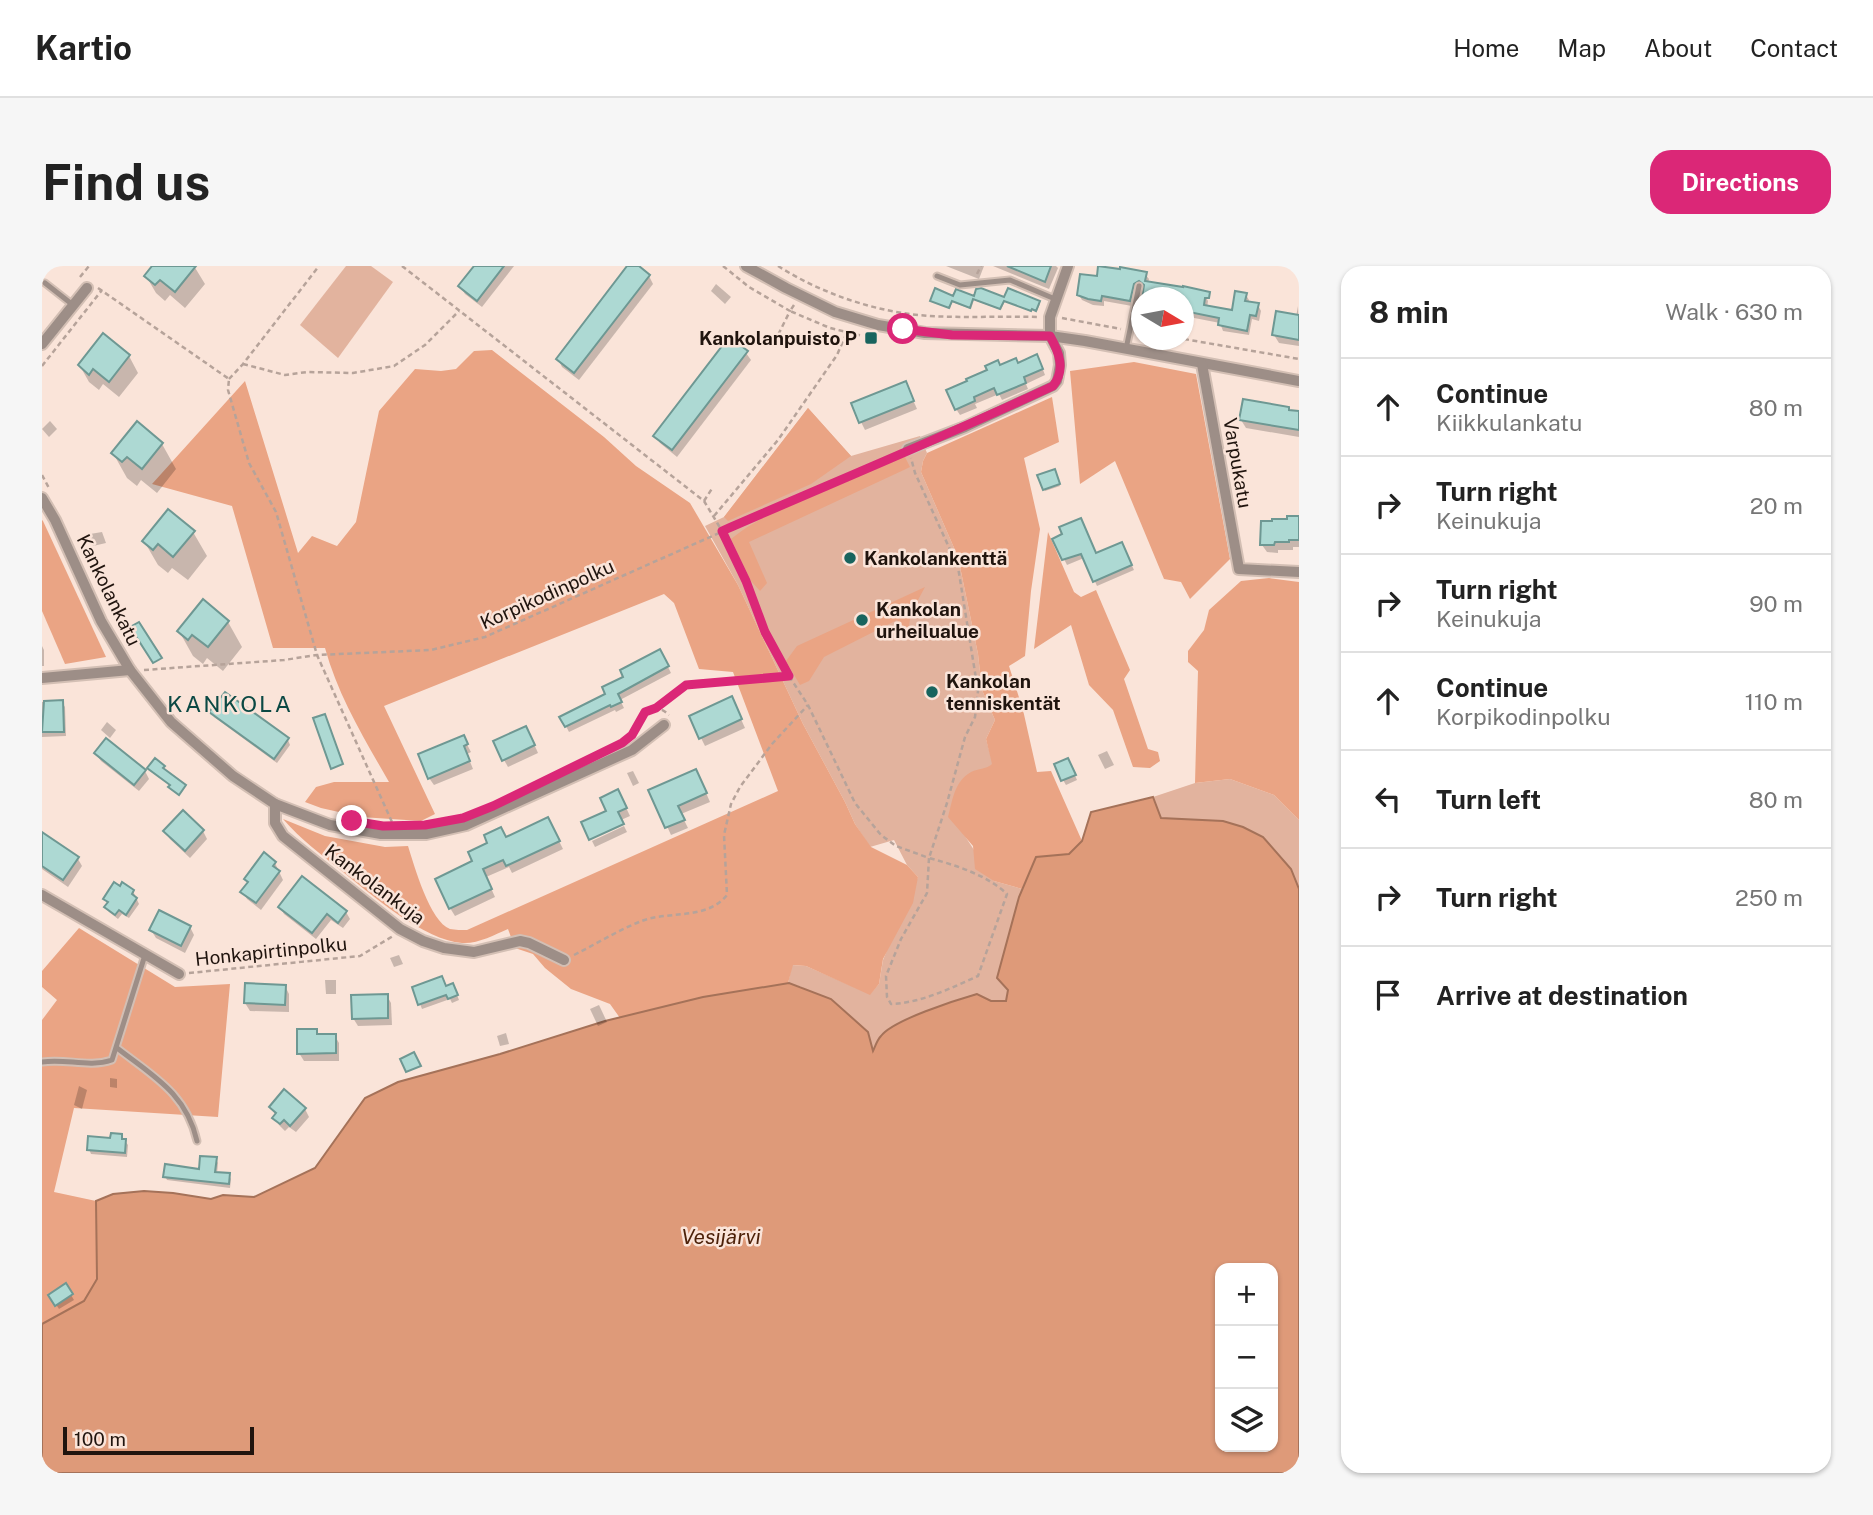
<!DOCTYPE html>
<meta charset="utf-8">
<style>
:root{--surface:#fff;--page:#f6f6f6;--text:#222;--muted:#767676;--line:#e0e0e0;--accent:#db2777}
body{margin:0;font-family:"Public Sans",sans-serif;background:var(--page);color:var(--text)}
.controls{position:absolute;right:21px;bottom:21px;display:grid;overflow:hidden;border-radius:14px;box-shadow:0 2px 5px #0004}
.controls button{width:63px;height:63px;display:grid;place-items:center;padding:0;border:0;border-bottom:2px solid var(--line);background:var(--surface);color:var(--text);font:35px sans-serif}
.compass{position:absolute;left:1089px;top:21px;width:63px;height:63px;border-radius:50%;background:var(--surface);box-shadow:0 2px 5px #0004;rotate:100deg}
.scale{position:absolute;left:21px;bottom:18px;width:191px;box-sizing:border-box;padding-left:7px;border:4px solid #20140e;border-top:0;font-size:19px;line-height:24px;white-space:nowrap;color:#20140e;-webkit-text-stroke:5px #fae4d9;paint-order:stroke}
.stop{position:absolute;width:21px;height:21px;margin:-16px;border:5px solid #db2777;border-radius:50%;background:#fff}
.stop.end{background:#db2777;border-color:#fff;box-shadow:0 2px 7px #0008}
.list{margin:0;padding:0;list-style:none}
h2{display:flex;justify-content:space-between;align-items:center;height:91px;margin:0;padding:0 28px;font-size:30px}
h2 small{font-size:23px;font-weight:400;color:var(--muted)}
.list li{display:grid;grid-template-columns:46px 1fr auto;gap:21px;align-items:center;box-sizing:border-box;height:98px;padding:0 28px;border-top:2px solid var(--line)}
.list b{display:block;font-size:26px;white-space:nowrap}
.list p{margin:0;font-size:23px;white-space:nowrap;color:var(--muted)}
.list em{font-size:23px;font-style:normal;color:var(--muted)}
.icon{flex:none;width:38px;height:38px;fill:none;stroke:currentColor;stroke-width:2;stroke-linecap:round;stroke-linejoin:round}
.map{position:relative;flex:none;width:1257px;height:1207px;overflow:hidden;border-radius:21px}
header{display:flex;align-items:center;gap:42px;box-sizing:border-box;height:98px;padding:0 35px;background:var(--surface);border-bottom:2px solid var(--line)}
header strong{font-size:33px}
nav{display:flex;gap:38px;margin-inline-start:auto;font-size:24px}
.intro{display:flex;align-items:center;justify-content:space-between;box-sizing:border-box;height:168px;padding:0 42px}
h1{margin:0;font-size:49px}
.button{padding:18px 32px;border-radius:21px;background:var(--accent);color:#fff;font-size:24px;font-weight:700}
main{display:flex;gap:42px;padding:0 42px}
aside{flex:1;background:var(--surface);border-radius:21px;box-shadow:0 2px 5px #0004}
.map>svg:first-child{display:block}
.green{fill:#e2b39e}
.forest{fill:#eaa484}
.water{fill:#de9a79;stroke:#a57259;stroke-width:2;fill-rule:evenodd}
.shadow{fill:#0003}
.building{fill:#add9d3;stroke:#6e9893;stroke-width:2}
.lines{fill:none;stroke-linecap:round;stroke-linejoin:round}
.lane-casing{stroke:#d3bfb4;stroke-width:9}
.street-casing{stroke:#d3bfb4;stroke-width:14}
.path{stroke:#b6a39a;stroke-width:2.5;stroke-dasharray:5 3.5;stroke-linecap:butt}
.lane{stroke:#9d8e87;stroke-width:5}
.street{stroke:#9d8e87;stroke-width:10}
.route{stroke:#db2777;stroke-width:9}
.poi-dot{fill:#18645e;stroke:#fae4d9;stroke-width:2.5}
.labels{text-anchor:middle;stroke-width:5;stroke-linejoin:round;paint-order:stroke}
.poi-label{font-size:19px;font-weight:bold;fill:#20140e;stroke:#fae4d9;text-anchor:start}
.street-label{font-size:19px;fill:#20140e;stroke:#fae4d9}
.water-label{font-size:21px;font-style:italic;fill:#4d2109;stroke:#fae4d9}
.quarter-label{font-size:23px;letter-spacing:2px;fill:#0b4944;stroke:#fae4d9}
</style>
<header>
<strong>Kartio</strong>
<nav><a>Home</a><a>Map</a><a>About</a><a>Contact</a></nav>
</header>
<div class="intro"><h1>Find us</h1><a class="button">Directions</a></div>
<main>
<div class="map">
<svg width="1257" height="1207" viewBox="0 0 1257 1207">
<rect width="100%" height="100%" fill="#fae4d9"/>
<g class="green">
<polygon points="304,0 329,0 351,16 296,92 258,59"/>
<polygon points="766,142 809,190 878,170 885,187 881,195 879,206 916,291 936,388 940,424 953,454 944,473 951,498 943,504 921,567 952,615 980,623 955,712 966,724 964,735 949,735 935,728 831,786 760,721 746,717 750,699 764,700 828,728 837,718 841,694 876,611 865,599 852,574 828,581 813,558 803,536 761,458 696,319 663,260 682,251"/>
<polygon points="1188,513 1232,529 1257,554 1257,623 1249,603 1181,555 1119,552 1111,531 1153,517"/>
</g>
<g class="forest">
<path d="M450,84L562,171L594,200L648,237L696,319L761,458L803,536L813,558L829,581L865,599L876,611L871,637L841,693L837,718L828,729L764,700L751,699L746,717L661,731L578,752L568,738L529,723L503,702L491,688L473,682L466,663C452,669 436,678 420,677C382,674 331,630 301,606C280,589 259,574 241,553L283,570L343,581L366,580C372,599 388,656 408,663C413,664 420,664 425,664L736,525L691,406L657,403L632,337L622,328L342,440L393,548L379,555L319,551L279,542L263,536L274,521L292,516H347C323,474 296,430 283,382H231L190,240L110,218L203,115L256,287L270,270L295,280L314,256L337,145L373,103L399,105L414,103L432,85Z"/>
<polygon points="1092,96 1154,108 1188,293 1148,333 1139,316 1122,313 1073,195 1038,218 1028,105"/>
<path d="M1010,131L1017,176L982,192L998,263L989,325L983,390L967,400L981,444L995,506L1009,505L1040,575L1027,588L994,591L980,623L952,615L933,603L931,580L906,551C911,533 912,516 929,506C937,502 943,504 950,498L944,473L953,454L940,424L936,388L916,291L879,206L881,195L885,187Z"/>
<polygon points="766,142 809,190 769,218 686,255 682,251"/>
<path d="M863,191L868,201L864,203L707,276L725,317L718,325L709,315L689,273C709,256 733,246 756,235C791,218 826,199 863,191Z"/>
<polygon points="0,254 1,255 64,391 23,398 0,345"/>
<polygon points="1006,266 1032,326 1039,331 1054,324 1088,404 1082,413 1106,483 1116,486 1118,495 1108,502 1091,501 1071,444 1047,419 1029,359 992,383"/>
<polygon points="1227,312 1257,316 1257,554 1232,529 1188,513 1153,517 1156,405 1146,396 1146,385 1162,364 1167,344 1199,315"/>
<polygon points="883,321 869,347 867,360 863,364 855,354 782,391 767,415 758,419 744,395 755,380"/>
<polygon points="37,662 133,721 188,718 176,851 32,842 12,926 54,935 55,1013 42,1035 0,1058 0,754 15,734 0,721 0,705"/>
</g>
<path class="water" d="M1111,531L1119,552L1181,555L1201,561L1221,571L1249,603L1257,623V1207H0V1058L42,1035L55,1013L54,935L71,928L102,925L131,927L169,933L181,929L212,931L273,902L323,832L356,816L458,788L563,755L661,731L747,717L789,733L826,766L831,785C833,781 835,774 839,770C851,754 914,734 935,728L949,735H964L966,724L955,712L977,631L994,591L1027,588L1040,575L1049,546ZM1178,1002H1231V1181H1178Z"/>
<g class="shadow">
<polygon points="112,0 152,0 163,18 143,42 128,29 123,35 114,27 104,10"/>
<polygon points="434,0 472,0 440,41 423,28 418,20"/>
<polygon points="587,0 594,0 607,10 611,18 537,114 520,101 516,93"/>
<polygon points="904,0 942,0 937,13"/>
<polygon points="951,0 1014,0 1016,2 1007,23"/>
<polygon points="1058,0 1103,8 1107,13 1106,17 1163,30 1166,35 1165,42 1191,46 1204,29 1207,34 1206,37 1216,39 1219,45 1217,55 1210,53 1207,69 1181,65 1178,57 1142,50 1142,32 1102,19 1095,24 1090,40 1062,35 1062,40 1051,39 1040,34 1037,29 1056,12"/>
<polygon points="674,18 689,31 683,38 669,25"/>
<polygon points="912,32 963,33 996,36 998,38 995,45 990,44 990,46 963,35 959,44 932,34 929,43 910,36 908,43 890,34"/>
<polygon points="1256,40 1257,80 1237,77 1232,69 1254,51"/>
<polygon points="704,87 709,94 635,191 618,177 613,170"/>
<polygon points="87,90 96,107 77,131 61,118 57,124 47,116 38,100"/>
<polygon points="998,96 1003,109 984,118 986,123 960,134 957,128 933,138 935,142 918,149 914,143 975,99"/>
<polygon points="867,125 875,143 823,164 819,156"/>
<polygon points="1257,147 1257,171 1204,162 1199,154"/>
<polygon points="8,155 15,163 7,171 0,163"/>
<polygon points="95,158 120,178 134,203 115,227 99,214 95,220 85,212 71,187"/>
<polygon points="1012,205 1018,220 1003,225 998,210"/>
<polygon points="1257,252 1257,281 1251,281 1251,284 1236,284 1236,287 1225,286 1220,279 1247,254"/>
<polygon points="60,266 64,277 51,280 48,268"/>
<polygon points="151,266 165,290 146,314 130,302 126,307 116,299 102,275"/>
<polygon points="1012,273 1054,289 1082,283 1092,304 1055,320 1042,292 1025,299"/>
<polygon points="186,356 200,381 181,405 165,392 161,398 151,390 137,365"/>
<polygon points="0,380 2,384 2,400 0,400"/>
<polygon points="618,385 629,407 578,434 582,442 574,446 573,444 527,466 520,452 565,429 584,412"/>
<polygon points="0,436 20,436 23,441 24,470 0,471"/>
<polygon points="693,440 703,462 663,480 659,472"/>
<polygon points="170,447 246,474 248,479 235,497 172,451"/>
<polygon points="65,456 74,464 68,472 59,464"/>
<polygon points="488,469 496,487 466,501 462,494"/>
<polygon points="421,471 429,486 425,488 431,503 392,519 387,512"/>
<polygon points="1065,485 1072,499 1063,503 1056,489"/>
<polygon points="54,488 103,505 107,513 97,525 59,495"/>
<polygon points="1028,499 1035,514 1024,519 1021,514"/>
<polygon points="591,505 597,517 591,520 585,507"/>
<polygon points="658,513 668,536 639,548 646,562 629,569 609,525"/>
<polygon points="580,533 588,550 579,554 566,546"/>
<polygon points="141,547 161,565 165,573 148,592 128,573 123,565"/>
<polygon points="582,560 585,566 553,581 550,575"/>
<polygon points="510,561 521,583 470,607 467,601 444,611 453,631 413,650 408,642 432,596 463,573"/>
<polygon points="0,573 36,593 40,600 26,621 0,603"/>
<polygon points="233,597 241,614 219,644 205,633 201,626"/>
<polygon points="91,625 97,638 87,652 80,648 76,653 67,646 64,642 66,639 63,633"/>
<polygon points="238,641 304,646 308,653 301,662 289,654 274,673 242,648"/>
<polygon points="148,661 152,669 143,687 114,672 109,664"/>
<polygon points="357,689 361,698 352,701 348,692"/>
<polygon points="283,714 294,714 294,728 284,728"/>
<polygon points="243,720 247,728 247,746 208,745 203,737"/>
<polygon points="413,724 417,734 410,737 408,733 380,743 378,738"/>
<polygon points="345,730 349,737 350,759 316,760 311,752"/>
<polygon points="557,739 565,756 556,760 548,743"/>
<polygon points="274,765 277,770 293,770 297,777 297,795 262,795 257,787"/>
<polygon points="464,767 467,778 458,780 455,770"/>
<polygon points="68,812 75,813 75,822 68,821"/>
<polygon points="37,820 45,824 40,843 32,839"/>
<polygon points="229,841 263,843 267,851 254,866 247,861 243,865 237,859 233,852 234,850"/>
<polygon points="79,870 86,879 85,891 49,888 47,883"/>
<polygon points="174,893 176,897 175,908 187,909 189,913 188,922 125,914 123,910 159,905"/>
<polygon points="23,1019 32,1034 17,1043 8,1029"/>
</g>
<g class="building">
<polygon points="110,0 154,0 133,26 118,14 113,19 102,10"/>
<polygon points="432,0 462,0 435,35 416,20"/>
<polygon points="585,0 597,0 608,9 532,107 514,93"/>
<polygon points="965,0 1009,0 1003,16"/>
<polygon points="1056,0 1078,3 1078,1 1105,6 1103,15 1141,21 1141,20 1168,26 1167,32 1163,32 1162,39 1190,44 1193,25 1205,27 1203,35 1217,37 1214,50 1208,49 1205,65 1176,59 1177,52 1142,45 1142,32 1100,32 1102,19 1097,15 1092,18 1088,35 1060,30 1059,35 1046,33 1035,29 1038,8 1055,10"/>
<polygon points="893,22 911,30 914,23 932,30 934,23 939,22 962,31 966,22 998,35 994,45 990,43 989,45 962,35 958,43 931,33 928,42 910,35 907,42 888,35"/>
<polygon points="1234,45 1257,49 1257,74 1230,69"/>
<polygon points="61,67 88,89 67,116 51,103 47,109 36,99"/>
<polygon points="687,71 706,85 630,184 611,170"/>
<polygon points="995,88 1001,103 982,111 984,117 955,129 952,122 932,131 933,135 913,144 904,124 925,115 924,113 945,104 943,100 956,94 958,99 974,92 976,97"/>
<polygon points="864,115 872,135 817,157 809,137"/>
<polygon points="1201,133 1247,141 1247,144 1257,145 1257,164 1197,154"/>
<polygon points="95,155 121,177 100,203 85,191 80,196 69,187"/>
<polygon points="1013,203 1018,218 1001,224 995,209"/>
<polygon points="126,243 153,265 131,291 116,278 111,284 100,275"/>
<polygon points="1245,250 1257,250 1257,274 1247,274 1247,276 1233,276 1232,279 1218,279 1219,255 1230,255 1230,253 1245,253"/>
<polygon points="1039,252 1054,287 1080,276 1090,299 1051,316 1039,288 1020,294 1010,273 1020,268 1017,261"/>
<polygon points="161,333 187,355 166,381 150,369 146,374 135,365"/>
<polygon points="97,356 120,392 111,397 88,361"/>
<polygon points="618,383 627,400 576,428 580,436 569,441 568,439 523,461 517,451 563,428 560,421 581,411 578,404"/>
<polygon points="183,426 247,472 232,493 167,446"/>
<polygon points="690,430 700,453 657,473 647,450"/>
<polygon points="21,434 22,466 0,466 2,435"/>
<polygon points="283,448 301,498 289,503 271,452"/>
<polygon points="484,460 493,479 460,495 451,475"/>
<polygon points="422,469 426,478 422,480 428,495 386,513 376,488"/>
<polygon points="64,472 104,504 92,519 52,487"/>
<polygon points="113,492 123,500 121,502 144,519 137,529 126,521 128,519 105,502"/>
<polygon points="1026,492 1034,509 1019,515 1012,498"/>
<polygon points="654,503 665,527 636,540 643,554 623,562 606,524"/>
<polygon points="576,523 585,542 576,546 582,558 547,574 539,556 564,545 558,532"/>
<polygon points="141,544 162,564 143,585 121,565"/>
<polygon points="506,551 518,575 464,600 461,594 441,603 450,623 407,643 393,613 430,595 426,586 445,577 442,569 459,561 464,571"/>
<polygon points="0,566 37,591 21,614 0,600"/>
<polygon points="222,586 234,596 231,600 238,605 214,637 198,626 206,616 202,613"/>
<polygon points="260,610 305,645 296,657 285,648 270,667 236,641"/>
<polygon points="72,616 78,620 80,616 92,624 90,628 95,632 84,649 77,644 73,649 62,641 66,636 61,633"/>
<polygon points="117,644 149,660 139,680 107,664"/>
<polygon points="400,710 404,720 411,717 416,729 406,733 404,729 376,739 370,721"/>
<polygon points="203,717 244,719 243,739 202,737"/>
<polygon points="346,728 346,752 310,753 309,729"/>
<polygon points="255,763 275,763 275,768 294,768 294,787 255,788"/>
<polygon points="372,786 379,800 364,806 358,793"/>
<polygon points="242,823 264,842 248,860 242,854 238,858 230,852 234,847 227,841"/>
<polygon points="69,867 80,868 80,873 84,873 83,887 45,884 46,870 68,872"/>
<polygon points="158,890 175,891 173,906 188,907 187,918 121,911 123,898 157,903"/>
<polygon points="24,1017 31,1028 13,1040 6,1029"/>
</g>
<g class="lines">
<defs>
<g id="lane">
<polyline points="895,10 918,19 968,14 1013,33"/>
<polyline points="3,17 31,39"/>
<polyline points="1084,83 1097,20"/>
<path d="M75,782C111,810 144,827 155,875"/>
<path d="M0,796C24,792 46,802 70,794L103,689"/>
</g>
<g id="street">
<polyline points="704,0 744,22 793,46 836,59 883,67 1008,70 1043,75 1257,115"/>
<polyline points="0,78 45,22"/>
<polyline points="1160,98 1197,303 1257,306"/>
<polyline points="866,183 923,161 1011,120 1015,115 1018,99 1017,87 1008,70 1008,51 1026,0"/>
<polyline points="0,232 13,254 59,355 88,404 129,456 191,510 233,538 288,559 339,568 384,568 424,559 590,484 622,459"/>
<polyline points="0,412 88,404"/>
<polyline points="233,538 233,557 241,570 358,663 381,675 402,682 432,686 478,675 487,677 522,694"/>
<polyline points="0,629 137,708"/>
</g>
</defs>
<use href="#lane" class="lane-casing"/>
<use href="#street" class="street-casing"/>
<g class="path">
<path d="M360,0L662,235L680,265L703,315L723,366L747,410L766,439L813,537L839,569L854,580L887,592L885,627L859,673L844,710L845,731L849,738C879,737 909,722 936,710L965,628C945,609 913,599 887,592L905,537L923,471L933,451L936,425L916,301L873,207L869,192"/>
<polyline points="681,0 707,21 748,45 733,75"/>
<path d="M736,0C780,28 836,47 888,50C924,52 960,50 996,51"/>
<polyline points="935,8 939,0"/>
<polyline points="38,11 47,0"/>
<polyline points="56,22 187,113 186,124 207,197 234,246 275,389 350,556"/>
<polyline points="752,39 748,45 788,62 829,72"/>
<polyline points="1020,52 1079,63"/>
<polyline points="1142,73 1257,93"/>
<polyline points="201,98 243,109 265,106 311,107 352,100 383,79 417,45"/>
<polyline points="0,100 60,24"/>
<polyline points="187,113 201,98 277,0"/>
<polyline points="0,209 8,224"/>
<polyline points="662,235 671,221"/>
<polyline points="672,250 736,174 795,89 805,66"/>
<polyline points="102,404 242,394 275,389 389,384 443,371 855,188"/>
<polyline points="615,441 644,419 747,410"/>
<path d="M591,468C598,453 608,431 627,449"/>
<path d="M532,689C554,678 575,665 597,656C625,644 664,655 685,629L682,569L689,538L698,521L730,478L766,439"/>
<polyline points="147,707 318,690 351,670"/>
</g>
<use href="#lane" class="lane"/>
<use href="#street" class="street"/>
</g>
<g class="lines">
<path class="route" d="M310,555L341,560L383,559L421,552L451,540L580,477L590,469L603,446L614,442L644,419L747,410L723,366L704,315L680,265C790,217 902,171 1011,120C1024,104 1017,86 1008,70L910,69L861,63"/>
</g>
<g class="poi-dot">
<rect x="822" y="65" width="14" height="14" rx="3.5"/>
<circle cx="808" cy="292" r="7"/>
<circle cx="820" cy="354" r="7"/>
<circle cx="890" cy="426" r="7"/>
</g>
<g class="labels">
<g class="poi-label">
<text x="815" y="79" text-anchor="end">Kankolanpuisto P</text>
<text x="822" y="299">Kankolankenttä</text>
<text x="834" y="350">Kankolan<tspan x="834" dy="22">urheilualue</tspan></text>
<text x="904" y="422">Kankolan<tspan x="904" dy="22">tenniskentät</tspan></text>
</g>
<g class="street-label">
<text transform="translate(1196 197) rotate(80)" y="7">Varpukatu</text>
<text transform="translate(67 324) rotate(64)" y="7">Kankolankatu</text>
<text transform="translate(505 328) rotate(-24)" y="7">Korpikodinpolku</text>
<text transform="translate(333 618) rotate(37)" y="7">Kankolankuja</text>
<text transform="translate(229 685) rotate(-6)" y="7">Honkapirtinpolku</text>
</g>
<g class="water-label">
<text x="679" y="978">Vesijärvi</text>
</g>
<g class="quarter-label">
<text x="188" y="446">KANKOLA</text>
</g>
</g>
</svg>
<div class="controls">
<button>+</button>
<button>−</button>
<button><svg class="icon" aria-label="layers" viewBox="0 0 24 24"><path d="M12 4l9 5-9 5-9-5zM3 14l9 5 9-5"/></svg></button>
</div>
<svg class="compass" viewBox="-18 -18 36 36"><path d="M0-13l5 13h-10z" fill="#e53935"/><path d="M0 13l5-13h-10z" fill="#767676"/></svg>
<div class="scale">100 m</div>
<div class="stop" style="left:861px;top:63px"></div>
<div class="stop end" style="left:310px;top:555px"></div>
</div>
<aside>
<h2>8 min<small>Walk · 630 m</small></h2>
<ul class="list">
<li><svg class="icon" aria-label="ahead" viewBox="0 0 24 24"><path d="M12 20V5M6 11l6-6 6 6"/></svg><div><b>Continue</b><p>Kiikkulankatu</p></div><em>80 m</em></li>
<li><svg class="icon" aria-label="right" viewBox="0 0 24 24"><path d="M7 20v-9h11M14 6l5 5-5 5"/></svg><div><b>Turn right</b><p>Keinukuja</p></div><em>20 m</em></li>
<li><svg class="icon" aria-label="right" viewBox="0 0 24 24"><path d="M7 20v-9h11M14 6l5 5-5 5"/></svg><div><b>Turn right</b><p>Keinukuja</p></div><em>90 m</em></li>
<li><svg class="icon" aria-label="ahead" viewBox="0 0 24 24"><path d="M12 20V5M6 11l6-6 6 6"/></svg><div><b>Continue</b><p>Korpikodinpolku</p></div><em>110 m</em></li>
<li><svg class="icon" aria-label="left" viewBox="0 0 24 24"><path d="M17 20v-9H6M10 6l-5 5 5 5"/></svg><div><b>Turn left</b></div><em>80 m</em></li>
<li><svg class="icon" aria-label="right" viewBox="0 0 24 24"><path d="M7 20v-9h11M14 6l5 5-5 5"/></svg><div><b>Turn right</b></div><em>250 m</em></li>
<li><svg class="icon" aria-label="arrive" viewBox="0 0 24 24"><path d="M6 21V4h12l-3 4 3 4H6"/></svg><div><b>Arrive at destination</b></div></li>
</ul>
</aside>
</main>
